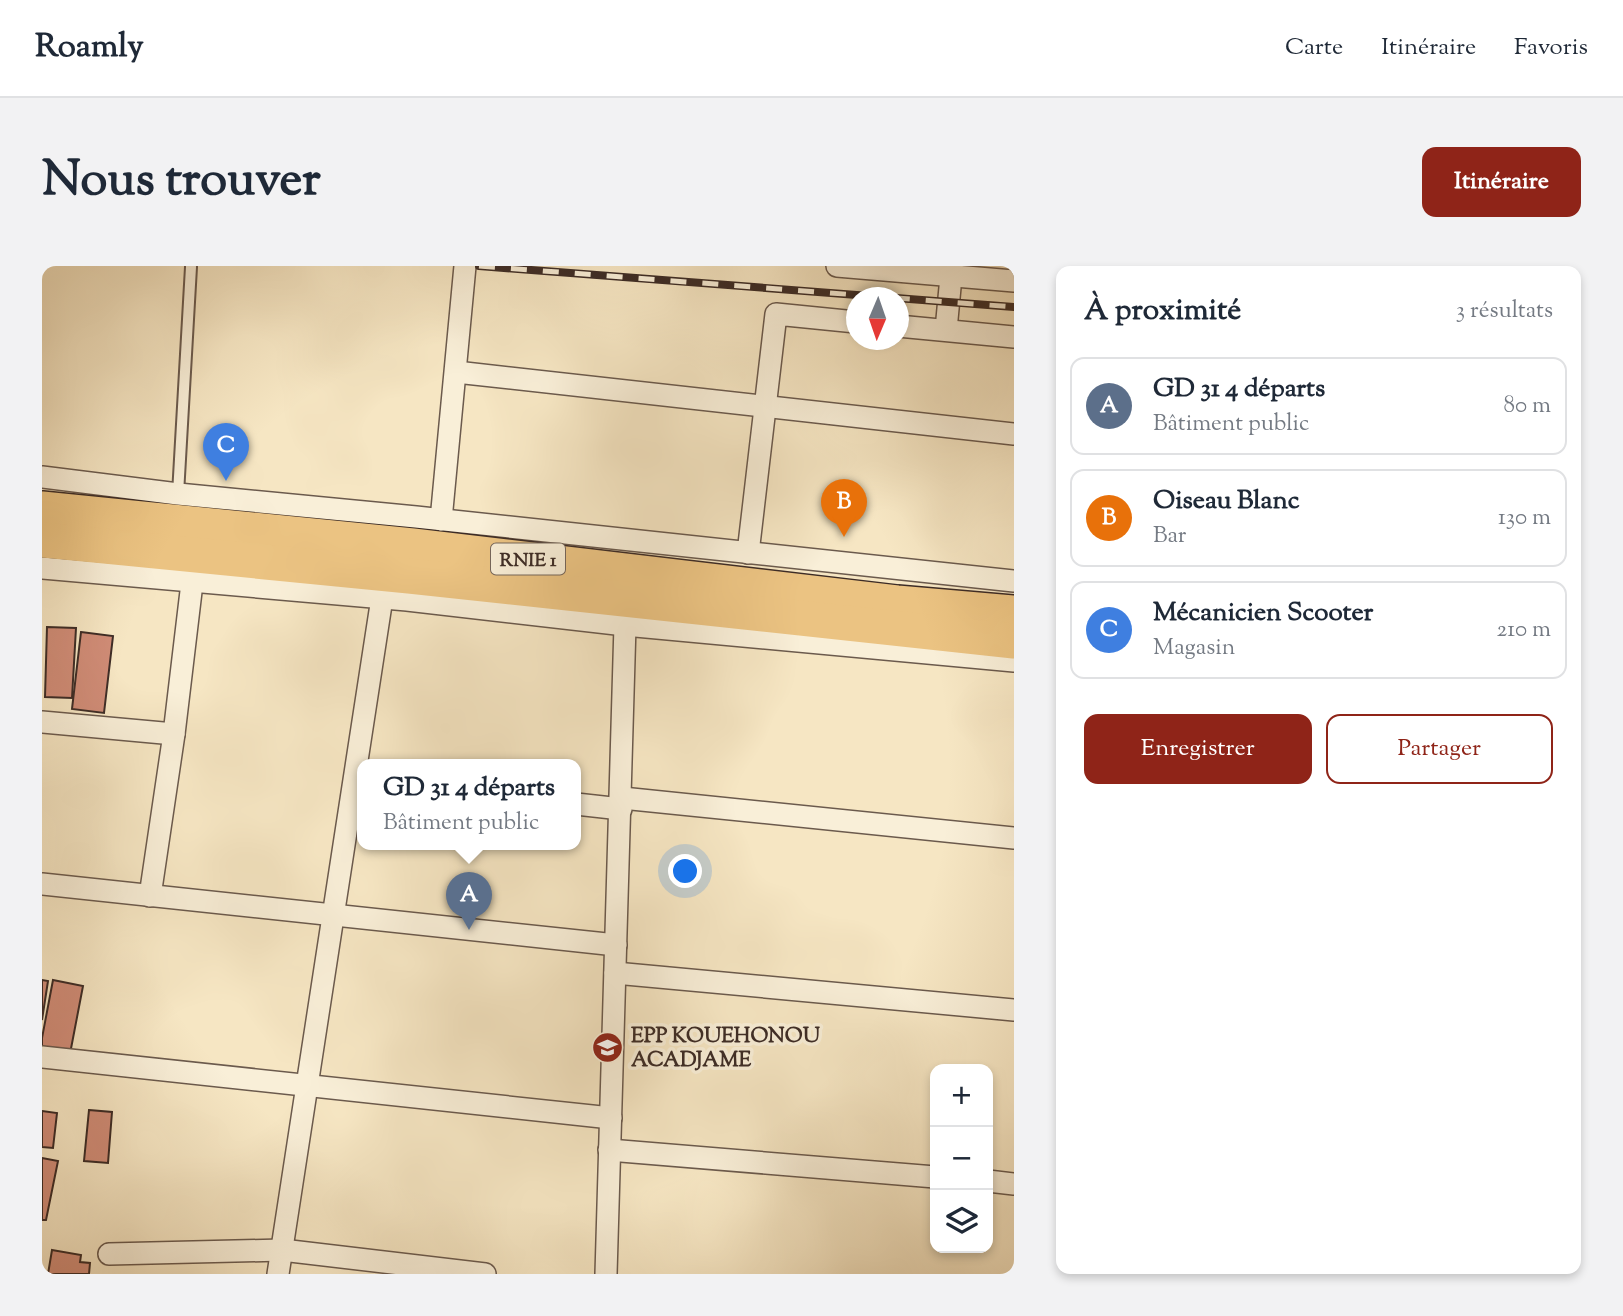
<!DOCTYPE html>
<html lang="fr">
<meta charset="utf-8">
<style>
:root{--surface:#fff;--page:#f2f2f3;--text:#1f2937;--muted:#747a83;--line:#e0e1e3;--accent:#8f2418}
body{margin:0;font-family:"Sorts Mill Goudy",serif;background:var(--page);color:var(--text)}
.controls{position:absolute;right:21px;bottom:21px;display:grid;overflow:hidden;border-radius:14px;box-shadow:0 4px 10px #0003}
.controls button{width:63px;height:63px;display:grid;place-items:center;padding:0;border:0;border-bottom:2px solid var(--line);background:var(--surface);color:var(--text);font:35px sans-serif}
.compass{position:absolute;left:804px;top:21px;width:63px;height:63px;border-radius:50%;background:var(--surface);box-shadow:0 4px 10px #0003;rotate:182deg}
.you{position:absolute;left:644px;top:606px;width:24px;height:24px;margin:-18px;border:5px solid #fff;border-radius:50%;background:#1a73e8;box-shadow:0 0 0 10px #1a73e833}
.badge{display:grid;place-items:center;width:46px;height:46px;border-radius:50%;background:var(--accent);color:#fff;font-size:23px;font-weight:700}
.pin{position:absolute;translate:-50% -58px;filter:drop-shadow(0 2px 4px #0008)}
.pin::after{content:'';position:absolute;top:37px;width:24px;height:21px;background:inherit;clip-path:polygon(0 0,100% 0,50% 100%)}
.popup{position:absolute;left:315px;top:493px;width:224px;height:91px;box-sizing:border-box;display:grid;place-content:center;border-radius:14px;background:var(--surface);filter:drop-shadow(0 2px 5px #0005);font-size:23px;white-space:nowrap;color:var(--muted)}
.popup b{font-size:26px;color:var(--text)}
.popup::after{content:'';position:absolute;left:50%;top:100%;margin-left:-14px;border:14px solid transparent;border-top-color:var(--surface)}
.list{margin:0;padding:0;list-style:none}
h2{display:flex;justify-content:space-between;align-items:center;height:91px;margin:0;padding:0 28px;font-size:30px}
h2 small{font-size:23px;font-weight:400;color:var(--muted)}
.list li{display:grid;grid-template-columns:46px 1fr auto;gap:21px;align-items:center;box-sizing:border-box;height:98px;margin:0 14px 14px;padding:0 14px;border:2px solid var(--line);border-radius:14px}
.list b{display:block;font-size:26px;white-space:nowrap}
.list p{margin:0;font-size:23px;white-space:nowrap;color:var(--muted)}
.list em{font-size:23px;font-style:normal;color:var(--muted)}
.actions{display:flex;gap:14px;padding:21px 28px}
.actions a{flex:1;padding:16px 0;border:2px solid var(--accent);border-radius:14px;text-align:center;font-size:24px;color:var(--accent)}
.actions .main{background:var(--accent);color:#fff}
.icon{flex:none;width:38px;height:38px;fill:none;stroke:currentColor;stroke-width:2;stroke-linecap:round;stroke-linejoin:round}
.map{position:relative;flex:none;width:972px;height:1008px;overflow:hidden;border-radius:14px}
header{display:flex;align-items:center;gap:42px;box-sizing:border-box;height:98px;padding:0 35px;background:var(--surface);border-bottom:2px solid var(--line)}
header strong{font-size:33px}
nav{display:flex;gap:38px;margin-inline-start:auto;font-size:24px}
.intro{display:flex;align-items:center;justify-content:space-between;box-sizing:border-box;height:168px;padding:0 42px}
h1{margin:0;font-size:49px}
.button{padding:18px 32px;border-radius:14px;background:var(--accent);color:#fff;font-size:24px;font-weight:700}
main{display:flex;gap:42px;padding:0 42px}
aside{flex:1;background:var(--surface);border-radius:14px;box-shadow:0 4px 10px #0003}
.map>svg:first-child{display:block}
.building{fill:#d08c77;stroke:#3d2c26;stroke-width:2}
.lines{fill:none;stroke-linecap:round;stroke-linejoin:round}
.service-casing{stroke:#6b5a4d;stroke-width:14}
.minor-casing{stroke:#6b5a4d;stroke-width:24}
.trunk-casing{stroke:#3d2c26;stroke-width:38}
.service{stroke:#f9efd8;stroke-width:10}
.minor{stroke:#f9efd8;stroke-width:21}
.trunk{stroke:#ebc382;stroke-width:35}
.rail-casing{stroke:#3d2c26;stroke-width:8}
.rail{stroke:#f9efd8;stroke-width:5;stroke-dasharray:16;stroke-linecap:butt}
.labels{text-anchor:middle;stroke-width:7;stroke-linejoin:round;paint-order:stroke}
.shield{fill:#f9efd8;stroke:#75665b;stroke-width:2}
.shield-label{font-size:19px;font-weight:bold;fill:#3d2c26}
.poi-label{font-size:21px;font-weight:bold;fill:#3d2c26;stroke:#f9efd8;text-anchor:start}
</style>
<header>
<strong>Roamly</strong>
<nav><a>Carte</a><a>Itinéraire</a><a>Favoris</a></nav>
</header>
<div class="intro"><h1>Nous trouver</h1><a class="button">Itinéraire</a></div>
<main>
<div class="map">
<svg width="972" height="1008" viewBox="0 0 972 1008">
<rect width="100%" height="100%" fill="#f6e6c3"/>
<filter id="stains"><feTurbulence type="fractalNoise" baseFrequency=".00286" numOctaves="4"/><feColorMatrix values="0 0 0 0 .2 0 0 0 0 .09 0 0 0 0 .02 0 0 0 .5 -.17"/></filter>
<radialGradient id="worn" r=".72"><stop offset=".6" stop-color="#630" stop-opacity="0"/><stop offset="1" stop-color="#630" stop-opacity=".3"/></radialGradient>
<g class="building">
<polygon points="5,361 34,362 30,432 3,431"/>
<polygon points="39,366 71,370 62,447 30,443"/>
<polygon points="0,714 6,715 0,754"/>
<polygon points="11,714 41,720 27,793 0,788 0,772"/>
<polygon points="47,844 70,846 66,897 42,895"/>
<polygon points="0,845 15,847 11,882 0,881"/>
<polygon points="0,892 16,895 4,954 0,954"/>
<polygon points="10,984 39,989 38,996 48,997 47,1008 6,1008"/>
</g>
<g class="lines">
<defs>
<polyline id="service" points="136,228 149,1"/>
<g id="minor">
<polyline points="795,0 972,15"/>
<polyline points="856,60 972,71"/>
<polyline points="904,64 910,0"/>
<polyline points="414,106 972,168"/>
<polyline points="0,211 136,228 374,251 972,315"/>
<polyline points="399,254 423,0"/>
<polyline points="706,287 734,48 814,56"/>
<polyline points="0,302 365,334 583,359 972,395"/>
<polyline points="0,456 132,468"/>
<polyline points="580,532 972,572"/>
<polyline points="534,538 579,543"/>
<polyline points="0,618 574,679"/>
<polyline points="108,630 132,468 150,317"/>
<polyline points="573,707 972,744"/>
<polyline points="0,791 569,852"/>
<polyline points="567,884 893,911"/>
<polyline points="946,915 972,918"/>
<polyline points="67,988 240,984 443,1008"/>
<polyline points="236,1008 340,332"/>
<polyline points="564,1008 583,359"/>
</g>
<g id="trunk">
<polyline points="0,243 371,280 855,337 972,347"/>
<polyline points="0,274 367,310 972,375"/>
</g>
</defs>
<use href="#service" class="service-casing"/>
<use href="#minor" class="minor-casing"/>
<use href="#trunk" class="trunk-casing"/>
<use href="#service" class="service"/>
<use href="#minor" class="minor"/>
<use href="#trunk" class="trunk"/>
<defs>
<polyline id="rail" points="437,0 972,41"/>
</defs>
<use href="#rail" class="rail-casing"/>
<use href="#rail" class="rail"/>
</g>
<defs>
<symbol id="school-disc" viewBox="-11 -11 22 22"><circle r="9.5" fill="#8f2418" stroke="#f9efd8"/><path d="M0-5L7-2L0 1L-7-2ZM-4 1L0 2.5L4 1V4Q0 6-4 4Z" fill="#fff"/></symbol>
</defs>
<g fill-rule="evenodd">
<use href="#school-disc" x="548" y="764" width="35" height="35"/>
</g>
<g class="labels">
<rect class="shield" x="449" y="277.5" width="74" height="31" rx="5"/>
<g class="shield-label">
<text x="486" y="300">RNIE 1</text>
</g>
<g class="poi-label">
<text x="589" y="776">EPP KOUEHONOU<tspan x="589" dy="24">ACADJAME</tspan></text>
</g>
</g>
<rect width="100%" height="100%" filter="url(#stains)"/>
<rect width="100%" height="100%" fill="url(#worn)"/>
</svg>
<div class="controls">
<button>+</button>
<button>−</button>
<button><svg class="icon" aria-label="layers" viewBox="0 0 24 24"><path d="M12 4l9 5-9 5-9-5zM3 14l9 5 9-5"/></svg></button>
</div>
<svg class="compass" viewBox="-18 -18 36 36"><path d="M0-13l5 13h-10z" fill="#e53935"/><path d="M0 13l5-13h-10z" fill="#747a83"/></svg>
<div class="you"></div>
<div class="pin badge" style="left:427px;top:664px;background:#5c6f8a">A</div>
<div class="popup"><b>GD 31 4 départs</b>Bâtiment public</div>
<div class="pin badge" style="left:802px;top:271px;background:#e8710a">B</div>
<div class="pin badge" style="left:184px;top:215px;background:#3f7fe0">C</div>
</div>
<aside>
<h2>À proximité<small>3 résultats</small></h2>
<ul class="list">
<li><span class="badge" style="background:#5c6f8a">A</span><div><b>GD 31 4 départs</b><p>Bâtiment public</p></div><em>80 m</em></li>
<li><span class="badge" style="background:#e8710a">B</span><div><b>Oiseau Blanc</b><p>Bar</p></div><em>130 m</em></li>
<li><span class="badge" style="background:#3f7fe0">C</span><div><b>Mécanicien Scooter</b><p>Magasin</p></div><em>210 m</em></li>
</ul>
<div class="actions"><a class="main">Enregistrer</a><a>Partager</a></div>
</aside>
</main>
